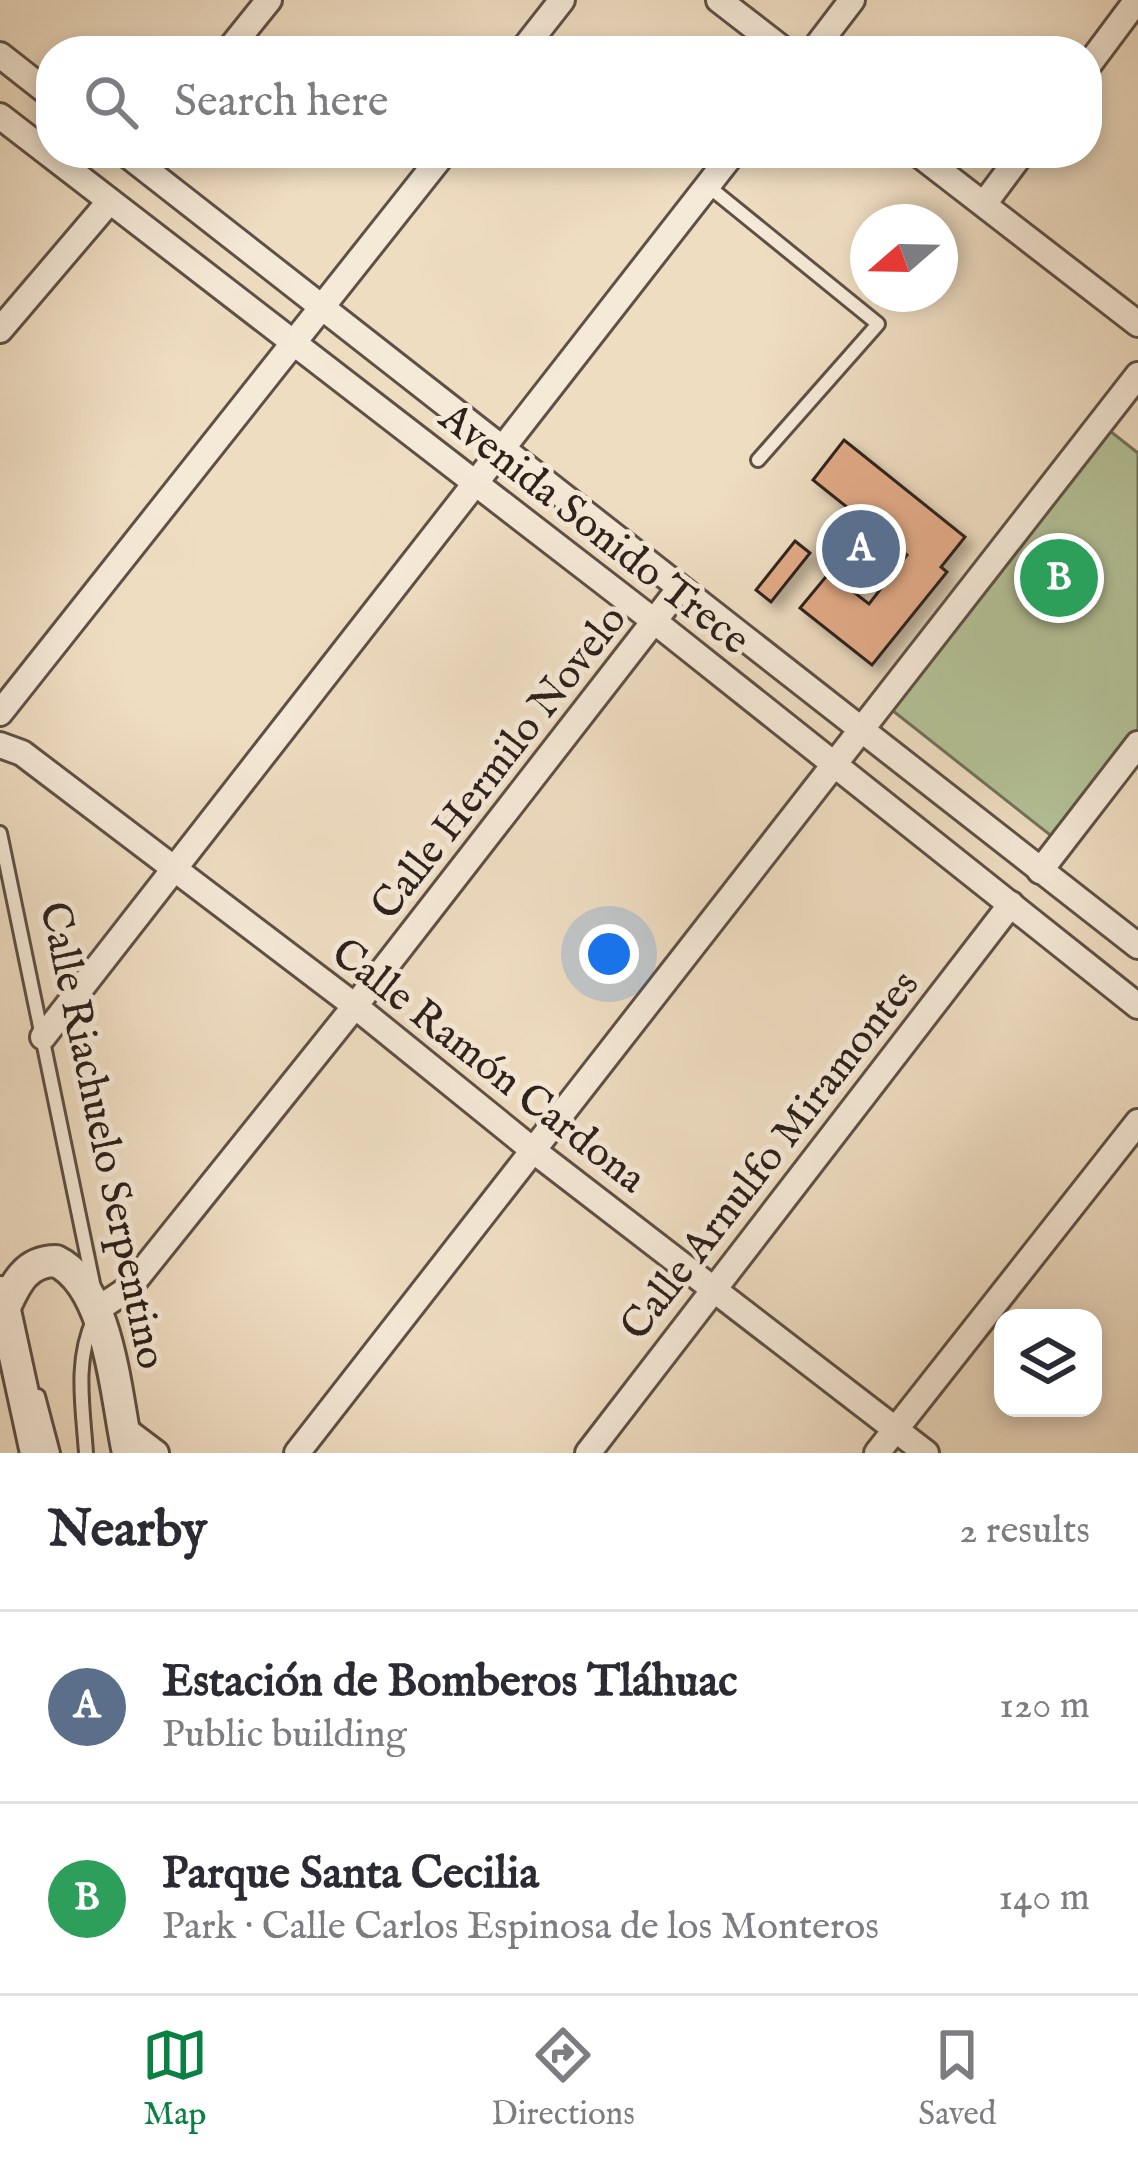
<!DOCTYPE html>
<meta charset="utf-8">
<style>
:root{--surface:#fff;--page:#f2f2f3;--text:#2b2b33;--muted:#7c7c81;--line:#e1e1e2;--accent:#0b8043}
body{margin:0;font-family:"IM FELL English",serif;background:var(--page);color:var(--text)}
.controls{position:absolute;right:36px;bottom:36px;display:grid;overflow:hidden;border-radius:24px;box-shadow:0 6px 18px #0003}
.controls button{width:108px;height:108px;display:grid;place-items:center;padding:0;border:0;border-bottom:3px solid var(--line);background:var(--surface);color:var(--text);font:60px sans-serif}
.compass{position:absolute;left:850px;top:204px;width:108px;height:108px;border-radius:50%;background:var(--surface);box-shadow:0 6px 18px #0003;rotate:250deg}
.you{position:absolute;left:609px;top:954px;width:42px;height:42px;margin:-30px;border:9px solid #fff;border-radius:50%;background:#1a73e8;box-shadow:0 0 0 18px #1a73e833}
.badge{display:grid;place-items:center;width:78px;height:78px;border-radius:50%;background:var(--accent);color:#fff;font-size:39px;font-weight:700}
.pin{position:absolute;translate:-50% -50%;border:6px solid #fff;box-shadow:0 3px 12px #0006}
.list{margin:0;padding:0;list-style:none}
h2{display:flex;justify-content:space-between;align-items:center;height:156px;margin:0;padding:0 48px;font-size:51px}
h2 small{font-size:39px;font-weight:400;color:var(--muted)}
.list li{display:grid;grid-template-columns:78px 1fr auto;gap:36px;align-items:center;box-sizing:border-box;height:192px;padding:0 48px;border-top:3px solid var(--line)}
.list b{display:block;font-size:45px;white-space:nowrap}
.list p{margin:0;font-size:39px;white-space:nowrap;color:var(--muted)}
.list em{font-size:39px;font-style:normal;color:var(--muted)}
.icon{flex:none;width:66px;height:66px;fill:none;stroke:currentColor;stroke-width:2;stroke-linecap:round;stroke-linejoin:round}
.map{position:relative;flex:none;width:1138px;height:1453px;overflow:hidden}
.search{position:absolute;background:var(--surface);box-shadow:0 6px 18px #0003;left:36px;right:36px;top:36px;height:132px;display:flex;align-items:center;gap:30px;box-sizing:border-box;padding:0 42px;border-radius:48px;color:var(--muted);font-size:45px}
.sheet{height:540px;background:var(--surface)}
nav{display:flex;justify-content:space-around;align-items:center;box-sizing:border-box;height:168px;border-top:3px solid var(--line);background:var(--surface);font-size:33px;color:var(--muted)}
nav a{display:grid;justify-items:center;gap:6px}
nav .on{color:var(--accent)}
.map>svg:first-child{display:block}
.green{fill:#b4c298;stroke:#70725a;stroke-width:3}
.building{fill:#e3ab88;stroke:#2d211c;stroke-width:3;filter:url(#shadow)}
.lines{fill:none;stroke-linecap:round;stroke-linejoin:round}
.service-casing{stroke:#5e5046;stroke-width:18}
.minor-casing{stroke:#5e5046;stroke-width:30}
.tertiary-casing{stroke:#5e5046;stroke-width:36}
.service{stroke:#f5e9d7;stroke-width:12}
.minor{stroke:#f5e9d7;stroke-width:24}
.tertiary{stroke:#f5e9d7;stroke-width:30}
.labels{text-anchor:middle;stroke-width:10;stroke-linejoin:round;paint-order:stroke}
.street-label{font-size:42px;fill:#2d211c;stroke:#f5e9d7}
</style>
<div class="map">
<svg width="1138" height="1453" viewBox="0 0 1138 1453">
<defs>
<filter id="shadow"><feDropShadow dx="8" dy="8" stdDeviation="6" flood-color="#0004"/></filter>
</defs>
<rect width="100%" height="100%" fill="#efddc2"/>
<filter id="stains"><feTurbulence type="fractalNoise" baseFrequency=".00167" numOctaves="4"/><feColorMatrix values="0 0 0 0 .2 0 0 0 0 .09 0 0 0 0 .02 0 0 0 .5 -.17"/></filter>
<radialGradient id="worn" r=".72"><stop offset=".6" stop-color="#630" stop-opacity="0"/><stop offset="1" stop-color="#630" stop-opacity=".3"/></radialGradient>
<polygon class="green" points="1101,424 1138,453 1138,741 1059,842 883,703"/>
<g class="building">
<polygon points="844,440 965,537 941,567 947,572 872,665 800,608 829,573 869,604 907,555 813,480"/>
<polygon points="795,541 810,553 771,602 756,590"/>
</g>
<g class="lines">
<defs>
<g id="service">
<polyline points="708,186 878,324 758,460"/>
<polyline points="0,833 94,1288"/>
<polyline points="38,1396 53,1453"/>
<path d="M86,1453C83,1408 74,1360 94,1319"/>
</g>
<g id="minor">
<polyline points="719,0 785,51"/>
<polyline points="228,51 269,0"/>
<polyline points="522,51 562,0"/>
<polyline points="813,51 852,0"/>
<polyline points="0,55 51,95"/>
<polyline points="1087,67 1137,0"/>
<polyline points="0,116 654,621 1138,1006"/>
<polyline points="125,153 1138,946"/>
<polyline points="917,153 1138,324"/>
<polyline points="984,204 1022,153"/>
<polyline points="0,330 109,202"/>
<polyline points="0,713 444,153"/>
<polyline points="0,745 22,753 355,1006 534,1151 926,1453"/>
<polyline points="1040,871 1138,744"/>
<polyline points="43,1037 733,153"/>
<polyline points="98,1309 128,1289 355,1006 679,589"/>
<polyline points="123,1428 156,1453"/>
<polyline points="297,1453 1138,375"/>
<polyline points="588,1453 1011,904"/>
<polyline points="877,1453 1138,1122"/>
</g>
<g id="tertiary">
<polyline points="1,1292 36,1453"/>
<path d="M5,1307C16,1283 26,1261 56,1261C110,1287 116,1399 128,1453"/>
</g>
</defs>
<use href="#service" class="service-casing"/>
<use href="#minor" class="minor-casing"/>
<use href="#tertiary" class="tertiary-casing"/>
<use href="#service" class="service"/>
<use href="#minor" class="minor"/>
<use href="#tertiary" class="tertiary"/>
</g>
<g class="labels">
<g class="street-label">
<text transform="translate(596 527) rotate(38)" y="15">Avenida Sonido Trece</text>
<text transform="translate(497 761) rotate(-52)" y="15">Calle Hermilo Novelo</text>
<text transform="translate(490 1064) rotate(38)" y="15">Calle Ramón Cardona</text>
<text transform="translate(105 1135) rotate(78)" y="15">Calle Riachuelo Serpentino</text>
<text transform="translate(768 1154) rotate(-52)" y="15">Calle Arnulfo Miramontes</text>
</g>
</g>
<rect width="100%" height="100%" filter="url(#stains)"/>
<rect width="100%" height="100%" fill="url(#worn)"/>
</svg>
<div class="controls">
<button><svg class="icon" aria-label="layers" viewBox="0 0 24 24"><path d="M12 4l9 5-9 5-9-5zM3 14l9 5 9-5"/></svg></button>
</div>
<svg class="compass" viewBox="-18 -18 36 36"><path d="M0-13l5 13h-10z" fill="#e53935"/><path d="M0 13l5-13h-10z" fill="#7c7c81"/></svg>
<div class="you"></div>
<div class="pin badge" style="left:861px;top:549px;background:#5c6f8a">A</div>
<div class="pin badge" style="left:1059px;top:578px;background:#2e9e5b">B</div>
<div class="search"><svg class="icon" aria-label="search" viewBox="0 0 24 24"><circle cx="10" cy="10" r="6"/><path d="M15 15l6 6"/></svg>Search here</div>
</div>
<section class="sheet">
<h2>Nearby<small>2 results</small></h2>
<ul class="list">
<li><span class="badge" style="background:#5c6f8a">A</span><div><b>Estación de Bomberos Tláhuac</b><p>Public building</p></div><em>120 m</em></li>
<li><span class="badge" style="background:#2e9e5b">B</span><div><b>Parque Santa Cecilia</b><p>Park · Calle Carlos Espinosa de los Monteros</p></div><em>140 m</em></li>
</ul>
</section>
<nav>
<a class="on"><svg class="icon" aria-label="map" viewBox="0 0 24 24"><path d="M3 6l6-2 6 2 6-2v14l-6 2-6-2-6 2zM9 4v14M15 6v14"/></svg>Map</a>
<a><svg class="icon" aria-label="directions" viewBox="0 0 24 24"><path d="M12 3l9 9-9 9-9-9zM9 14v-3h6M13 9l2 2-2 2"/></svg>Directions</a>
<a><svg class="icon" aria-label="saved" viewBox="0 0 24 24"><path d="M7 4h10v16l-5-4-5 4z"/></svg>Saved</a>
</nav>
